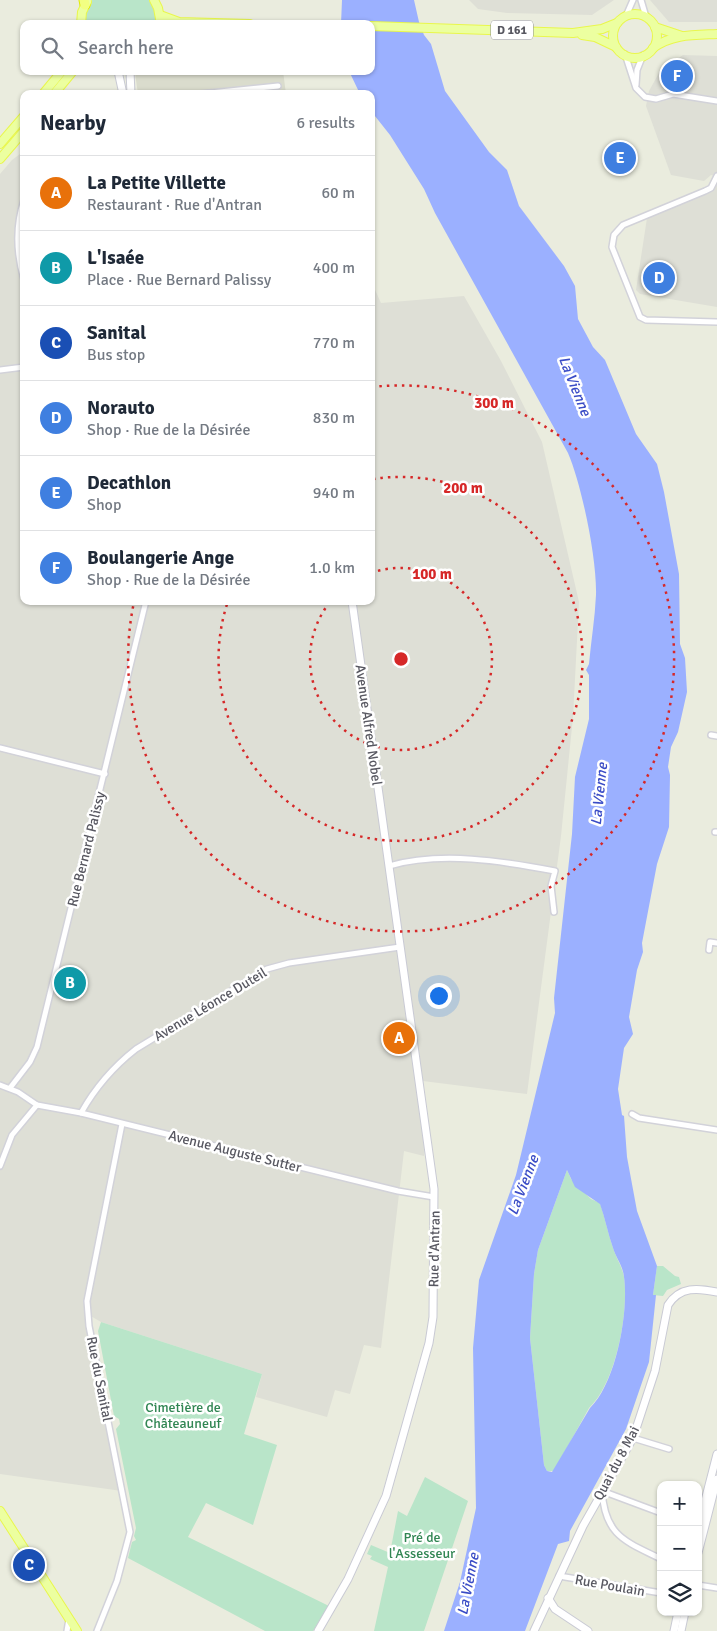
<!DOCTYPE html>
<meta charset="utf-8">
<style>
:root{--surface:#fff;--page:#f2f2f3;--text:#1f2937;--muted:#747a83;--line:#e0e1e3;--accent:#7d4e2d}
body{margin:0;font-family:Signika,sans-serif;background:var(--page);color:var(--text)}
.controls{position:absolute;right:15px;bottom:15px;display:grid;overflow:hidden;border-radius:10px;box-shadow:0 1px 4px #0004}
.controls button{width:45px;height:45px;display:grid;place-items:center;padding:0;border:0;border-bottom:1px solid var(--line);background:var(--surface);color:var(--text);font:25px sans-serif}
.you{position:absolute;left:438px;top:995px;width:18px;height:18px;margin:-12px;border:4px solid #fff;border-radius:50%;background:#1a73e8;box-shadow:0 0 0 8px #1a73e833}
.badge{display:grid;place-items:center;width:32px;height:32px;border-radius:50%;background:var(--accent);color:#fff;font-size:16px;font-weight:700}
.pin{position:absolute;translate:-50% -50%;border:2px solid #fff;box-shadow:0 1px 5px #0006}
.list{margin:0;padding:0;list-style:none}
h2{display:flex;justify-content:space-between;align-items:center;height:65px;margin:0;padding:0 20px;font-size:21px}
h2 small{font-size:16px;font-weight:400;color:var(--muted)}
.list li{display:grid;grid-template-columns:32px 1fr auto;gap:15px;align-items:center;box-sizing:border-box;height:75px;padding:0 20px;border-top:1px solid var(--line)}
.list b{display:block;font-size:19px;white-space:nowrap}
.list p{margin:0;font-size:16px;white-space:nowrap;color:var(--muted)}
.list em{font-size:16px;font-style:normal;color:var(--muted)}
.icon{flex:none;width:28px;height:28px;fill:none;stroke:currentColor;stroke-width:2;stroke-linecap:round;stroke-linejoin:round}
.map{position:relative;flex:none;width:717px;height:1631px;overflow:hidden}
.search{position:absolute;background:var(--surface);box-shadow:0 1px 4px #0004;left:20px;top:20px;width:355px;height:55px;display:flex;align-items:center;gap:12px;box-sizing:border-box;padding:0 18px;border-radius:10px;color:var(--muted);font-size:19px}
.panel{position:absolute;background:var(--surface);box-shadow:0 1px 4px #0004;left:20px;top:90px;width:355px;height:515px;border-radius:10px}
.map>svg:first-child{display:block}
.industrial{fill:#dedfd6}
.education{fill:#dadccd}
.green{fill:#b9e5c9}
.water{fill:#9bb0ff;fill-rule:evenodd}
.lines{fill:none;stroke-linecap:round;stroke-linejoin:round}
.street-casing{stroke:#d2d2d9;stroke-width:8}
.secondary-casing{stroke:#c9cad4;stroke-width:9}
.primary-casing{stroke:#e9f74c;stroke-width:10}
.highway-casing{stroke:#e0ea00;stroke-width:11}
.street{stroke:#fff;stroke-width:5}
.secondary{stroke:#fff;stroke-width:7}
.primary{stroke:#ecffa0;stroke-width:8}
.highway{stroke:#f2ff82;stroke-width:9}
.ring{fill:none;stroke:#d62828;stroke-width:2.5;stroke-dasharray:2.5 5}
.labels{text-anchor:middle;stroke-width:5;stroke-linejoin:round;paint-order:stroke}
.shield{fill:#fff;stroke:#8a8a90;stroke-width:1}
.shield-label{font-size:12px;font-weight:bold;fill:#585861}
.street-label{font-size:14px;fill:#585861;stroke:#fff}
.park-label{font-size:14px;fill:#318653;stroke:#fff}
.water-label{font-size:15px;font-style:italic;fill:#3a4cc6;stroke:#fff}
.centre{fill:#d62828;stroke:#fff;stroke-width:2.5}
.ring-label{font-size:15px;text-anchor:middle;font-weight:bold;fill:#d62828;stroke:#fff;stroke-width:5;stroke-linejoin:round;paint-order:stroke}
</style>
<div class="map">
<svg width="717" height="1631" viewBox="0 0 717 1631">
<rect width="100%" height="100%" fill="#eaecde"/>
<g class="industrial">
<polygon points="469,0 614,0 592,15 507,13 478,9"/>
<polygon points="650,0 717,0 717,22 669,22"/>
<polygon points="683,55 717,56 717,177 711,175 704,181 671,175 646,106 649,91 660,71"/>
<polygon points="24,151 24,601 371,601 371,281 381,303 464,296 501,361 542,442 579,602 573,717 561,836 527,1094 423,1081 424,1156 404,1151 381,1348 364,1345 350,1394 335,1390 327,1417 256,1397 262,1374 101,1322 89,1315 122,1491 0,1474 0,174 12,160"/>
<polygon points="717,185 717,307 640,294 636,290 647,218 706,194"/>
</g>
<polygon class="education" points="154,71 283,71 286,94 138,94 135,73"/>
<g class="green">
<polygon points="92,0 149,0 155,12 156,24 85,24 86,12"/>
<path d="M567,1170L571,1179L591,1199L600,1203C605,1218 608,1234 613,1248C616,1258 622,1266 624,1277C629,1312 616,1383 589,1408L554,1471H547L544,1465L530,1338L534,1274L538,1250Z"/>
<polygon points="657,1266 663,1266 675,1276 679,1277 681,1284 667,1290 663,1296 653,1295"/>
<polygon points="101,1322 262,1374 244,1434 277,1445 253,1525 206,1503 188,1537 329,1606 313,1631 265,1631 128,1558 132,1542 136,1540 134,1536 136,1528 116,1429 120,1424 119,1419 114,1416 98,1331"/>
<polygon points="425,1477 468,1501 424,1631 374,1631 388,1567 370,1559 372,1556 367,1554 371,1545 390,1553 398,1511 407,1516"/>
</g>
<path class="water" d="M342,0H414L419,22L424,35L431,44L445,91L489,152L507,170L519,206L564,266L575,286L578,319L593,347L605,360L636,434L657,464L664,492L679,574L680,644L685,658L687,692L678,732L671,747L668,767L670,775L669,827L657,864L642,943L643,952L637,970L629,1017L633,1034L624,1048L618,1089L622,1115L624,1116L627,1157L637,1211L657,1266L653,1295H656L649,1362L626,1429L570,1531L569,1541L558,1544L525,1631H444L460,1582L476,1508L473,1348L479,1280L516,1175L555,1013L554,998L572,834L575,777L589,719V675L586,670L589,664C591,641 595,618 596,595C597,559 582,486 568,453L435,213L424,189L390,135L371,111V94H360L349,71H371V24H341ZM567,1170L575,1187L600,1204C605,1218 608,1234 613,1248C616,1258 623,1266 624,1277C629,1312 616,1383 590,1408L552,1472L547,1471L544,1465L530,1338L534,1274L538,1250Z"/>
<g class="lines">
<defs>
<g id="street">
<polyline points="641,0 646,17"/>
<polyline points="626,16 633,0"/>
<polyline points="625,54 636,88 645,97 656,99 673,94 717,101"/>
<polyline points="636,85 637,70 643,55"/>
<polyline points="200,94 278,86"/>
<polyline points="717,176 711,188 705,191 623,225 614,235 612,247 640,317 646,320 717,322"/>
<path d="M24,200C15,227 16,252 24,280"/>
<polyline points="0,370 24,367"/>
<polyline points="711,735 717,736"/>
<polyline points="0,748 105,774"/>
<polyline points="715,832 717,832"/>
<path d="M389,866C441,851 502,861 555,871L551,886L554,912"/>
<polyline points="709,950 710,942 717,943"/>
<polyline points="0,1085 18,1092 37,1105 81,1113 398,1191 434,1197"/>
<polyline points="10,1088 30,1062 37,1047 146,601"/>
<path d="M81,1113C95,1088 113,1067 136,1049L267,969L289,963L400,947"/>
<polyline points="632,1114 639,1118 717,1130"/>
<polyline points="0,1166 12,1135 37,1105"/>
<polyline points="633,1438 669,1449"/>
<path d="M661,1513L602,1491C605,1536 625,1541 661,1559"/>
<polyline points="559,1576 661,1593"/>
<polyline points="698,1585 717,1588"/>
<polyline points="67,1631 69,1619"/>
<polyline points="97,1631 117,1581 130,1532 89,1326 87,1301 122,1124"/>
</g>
<g id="secondary">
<polyline points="118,71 123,94"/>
<polyline points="130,71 131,94"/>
<polyline points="698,1528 717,1454"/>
<polyline points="698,1553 717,1479"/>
<polyline points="548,1598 555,1609 588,1631"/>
<polyline points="318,1631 348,1579 386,1496 429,1343 433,1317 434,1189 352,601"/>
<path d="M534,1631L583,1526L633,1438L655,1371L668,1305C680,1286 698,1288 717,1292"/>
<polyline points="674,1631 678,1612"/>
<polyline points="681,1631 685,1612"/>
</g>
<g id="primary">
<polyline points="154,0 158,8 161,24"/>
<circle cx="635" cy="36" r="22"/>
<polyline points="160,15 179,22 250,24"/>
<polyline points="81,24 82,12 87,2"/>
<polyline points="371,26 573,33 602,29 617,23"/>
<polyline points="655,27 682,36"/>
<polyline points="582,35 595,37 616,47"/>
<path d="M653,48C672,34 694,35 717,34"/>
<polyline points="43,94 62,71"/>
<polyline points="54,94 73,71"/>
<polyline points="0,144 24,116"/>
<polyline points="0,159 24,131"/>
<polyline points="0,1511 77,1631"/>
</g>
<polyline id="highway" points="84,0 85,5"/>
</defs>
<use href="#street" class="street-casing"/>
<use href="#secondary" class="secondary-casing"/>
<use href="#primary" class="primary-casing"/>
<use href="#highway" class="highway-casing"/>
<use href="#street" class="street"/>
<use href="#secondary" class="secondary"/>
<use href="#primary" class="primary"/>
<use href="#highway" class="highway"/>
</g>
<g class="ring">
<path d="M371 573A91 91 0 1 1 330 602"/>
<path d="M373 479A182 182 0 1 1 228 601"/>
<path d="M372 387A273 273 0 1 1 134 602"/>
</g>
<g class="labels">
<rect class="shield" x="491" y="20.5" width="42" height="19" rx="4"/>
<g class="shield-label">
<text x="512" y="34">D 161</text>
</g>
<g class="street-label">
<text transform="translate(369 725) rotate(82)" y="5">Avenue Alfred Nobel</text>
<text transform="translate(86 849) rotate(-76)" y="5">Rue Bernard Palissy</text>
<text transform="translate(210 1004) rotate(-31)" y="5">Avenue Léonce Duteil</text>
<text transform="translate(235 1151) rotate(14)" y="5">Avenue Auguste Sutter</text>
<text transform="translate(434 1249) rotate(-89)" y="5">Rue d'Antran</text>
<text transform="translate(100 1379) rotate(79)" y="5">Rue du Sanital</text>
<text transform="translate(616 1463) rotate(-62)" y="5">Quai du 8 Mai</text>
<text transform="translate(610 1585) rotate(10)" y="5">Rue Poulain</text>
</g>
<g class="park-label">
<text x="183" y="1412">Cimetière de<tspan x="183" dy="16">Châteauneuf</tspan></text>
<text x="422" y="1542">Pré de<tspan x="422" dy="16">l'Assesseur</tspan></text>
</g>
<g class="water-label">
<text transform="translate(575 386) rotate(68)" y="5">La Vienne</text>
<text transform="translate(599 794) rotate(-84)" y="5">La Vienne</text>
<text transform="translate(523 1185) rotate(-69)" y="5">La Vienne</text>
<text transform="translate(468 1584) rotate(-79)" y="5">La Vienne</text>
</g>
</g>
<circle cx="401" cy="659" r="8" class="centre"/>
<g class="ring-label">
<text x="494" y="408">300 m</text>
<text x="463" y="493">200 m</text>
<text x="432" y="579">100 m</text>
</g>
</svg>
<div class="controls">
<button>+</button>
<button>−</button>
<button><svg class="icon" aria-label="layers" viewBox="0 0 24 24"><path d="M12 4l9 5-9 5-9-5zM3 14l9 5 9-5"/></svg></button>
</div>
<div class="you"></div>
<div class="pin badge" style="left:399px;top:1038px;background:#e8710a">A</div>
<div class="pin badge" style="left:70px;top:983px;background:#0f9aa8">B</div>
<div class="pin badge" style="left:29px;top:1565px;background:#1a4fb4">C</div>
<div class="pin badge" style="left:659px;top:278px;background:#3f7fe0">D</div>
<div class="pin badge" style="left:620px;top:158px;background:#3f7fe0">E</div>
<div class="pin badge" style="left:677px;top:76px;background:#3f7fe0">F</div>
<div class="search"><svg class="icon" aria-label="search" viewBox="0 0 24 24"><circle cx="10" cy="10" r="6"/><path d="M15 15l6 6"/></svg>Search here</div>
<section class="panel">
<h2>Nearby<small>6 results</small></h2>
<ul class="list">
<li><span class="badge" style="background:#e8710a">A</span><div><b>La Petite Villette</b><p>Restaurant · Rue d'Antran</p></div><em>60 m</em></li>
<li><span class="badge" style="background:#0f9aa8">B</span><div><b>L'Isaée</b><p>Place · Rue Bernard Palissy</p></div><em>400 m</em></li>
<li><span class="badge" style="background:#1a4fb4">C</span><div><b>Sanital</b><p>Bus stop</p></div><em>770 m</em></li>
<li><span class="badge" style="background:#3f7fe0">D</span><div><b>Norauto</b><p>Shop · Rue de la Désirée</p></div><em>830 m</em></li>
<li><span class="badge" style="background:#3f7fe0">E</span><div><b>Decathlon</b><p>Shop</p></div><em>940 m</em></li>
<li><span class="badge" style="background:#3f7fe0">F</span><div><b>Boulangerie Ange</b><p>Shop · Rue de la Désirée</p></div><em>1.0 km</em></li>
</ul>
</section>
</div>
